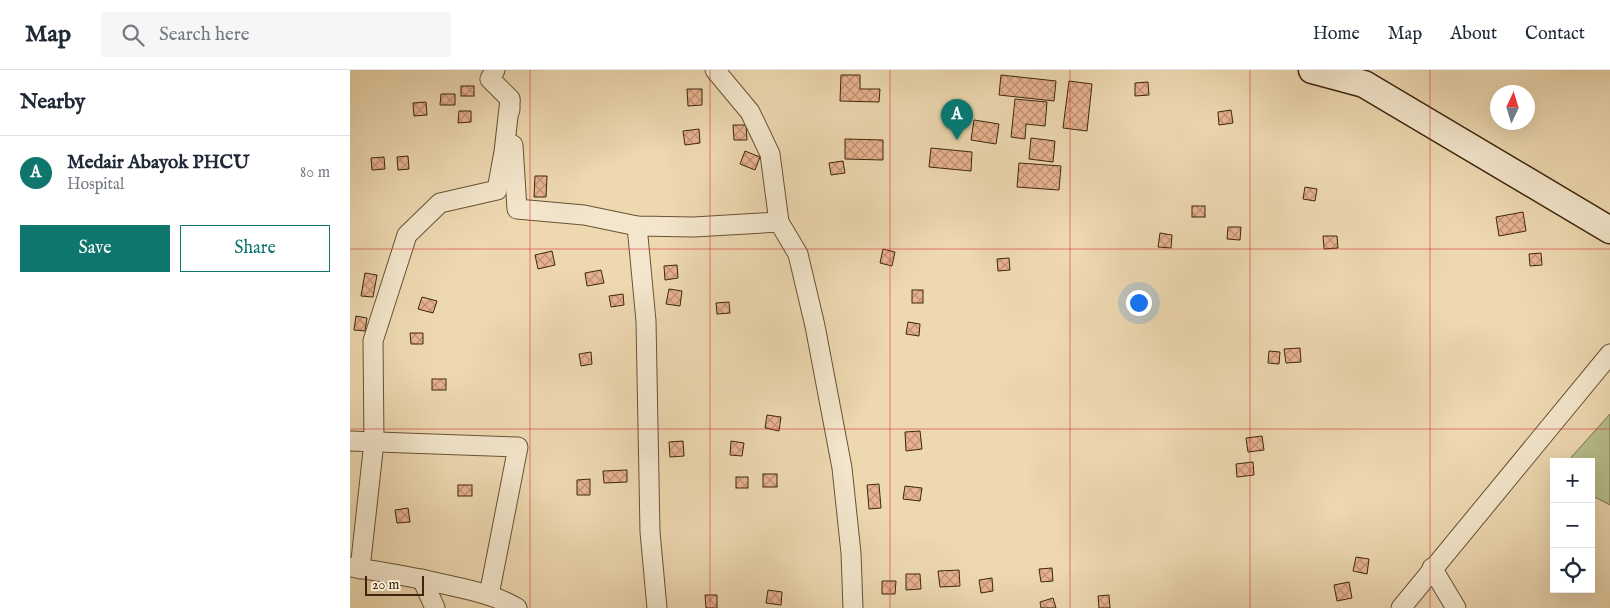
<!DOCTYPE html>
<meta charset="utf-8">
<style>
:root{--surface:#fff;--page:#f6f6f7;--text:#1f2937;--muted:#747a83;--line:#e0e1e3;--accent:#0f766e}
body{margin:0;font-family:"IM FELL English",serif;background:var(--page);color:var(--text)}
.controls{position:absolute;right:15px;bottom:15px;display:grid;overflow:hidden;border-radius:0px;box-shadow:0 5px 20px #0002}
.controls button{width:45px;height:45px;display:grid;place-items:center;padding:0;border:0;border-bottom:1px solid var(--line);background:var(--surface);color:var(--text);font:25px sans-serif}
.compass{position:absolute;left:1140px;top:15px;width:45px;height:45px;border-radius:50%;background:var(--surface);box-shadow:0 5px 20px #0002;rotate:4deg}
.scale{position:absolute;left:15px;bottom:12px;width:59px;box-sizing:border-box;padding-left:5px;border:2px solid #3e260c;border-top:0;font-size:14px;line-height:18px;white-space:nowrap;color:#3e260c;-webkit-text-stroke:4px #f3e6cc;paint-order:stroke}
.you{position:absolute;left:788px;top:232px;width:18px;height:18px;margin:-12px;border:4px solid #fff;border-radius:50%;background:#1a73e8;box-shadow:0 0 0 8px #1a73e833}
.badge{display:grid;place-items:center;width:32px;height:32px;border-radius:50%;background:var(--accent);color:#fff;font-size:16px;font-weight:700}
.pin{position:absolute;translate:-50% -41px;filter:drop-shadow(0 1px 2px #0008)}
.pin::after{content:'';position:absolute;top:26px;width:18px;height:15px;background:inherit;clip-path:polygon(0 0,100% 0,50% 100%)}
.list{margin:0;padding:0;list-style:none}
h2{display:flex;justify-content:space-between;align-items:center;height:65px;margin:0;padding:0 20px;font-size:21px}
h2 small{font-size:16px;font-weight:400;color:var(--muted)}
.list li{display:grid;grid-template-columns:32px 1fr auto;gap:15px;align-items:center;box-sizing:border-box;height:75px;padding:0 20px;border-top:1px solid var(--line)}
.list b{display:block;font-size:19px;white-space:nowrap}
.list p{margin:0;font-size:16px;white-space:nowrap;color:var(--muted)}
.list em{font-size:16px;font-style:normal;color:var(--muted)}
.actions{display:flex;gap:10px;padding:15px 20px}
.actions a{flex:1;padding:11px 0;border:1px solid var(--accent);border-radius:0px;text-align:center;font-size:18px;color:var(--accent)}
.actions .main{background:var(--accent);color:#fff}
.icon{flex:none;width:28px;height:28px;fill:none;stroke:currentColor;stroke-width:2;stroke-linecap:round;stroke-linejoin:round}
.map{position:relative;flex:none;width:1260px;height:538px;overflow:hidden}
header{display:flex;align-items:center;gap:30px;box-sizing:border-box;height:70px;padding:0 25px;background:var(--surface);border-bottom:1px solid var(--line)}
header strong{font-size:24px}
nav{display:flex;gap:28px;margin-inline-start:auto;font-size:18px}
.search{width:350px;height:45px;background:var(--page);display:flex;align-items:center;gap:12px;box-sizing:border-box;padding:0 18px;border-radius:0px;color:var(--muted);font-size:19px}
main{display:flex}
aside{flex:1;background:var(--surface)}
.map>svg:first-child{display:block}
.grass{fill:#b8bf8b;stroke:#7b724c}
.building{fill:url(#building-cross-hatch);stroke:#3e260c}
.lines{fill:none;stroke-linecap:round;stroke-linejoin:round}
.street-casing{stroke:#6a5235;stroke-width:21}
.secondary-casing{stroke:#3e260c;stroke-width:29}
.street{stroke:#f3e6cc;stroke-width:19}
.secondary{stroke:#f3e6cc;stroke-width:26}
.grid{fill:none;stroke:#d62828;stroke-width:1;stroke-opacity:0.55}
</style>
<header>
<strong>Map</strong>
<div class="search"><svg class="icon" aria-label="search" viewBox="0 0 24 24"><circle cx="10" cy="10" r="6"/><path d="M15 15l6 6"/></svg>Search here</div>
<nav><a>Home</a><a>Map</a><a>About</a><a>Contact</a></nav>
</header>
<main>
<aside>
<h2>Nearby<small></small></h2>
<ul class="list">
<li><span class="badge">A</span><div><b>Medair Abayok PHCU</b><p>Hospital</p></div><em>80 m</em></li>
</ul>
<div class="actions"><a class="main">Save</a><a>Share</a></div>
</aside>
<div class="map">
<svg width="1260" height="538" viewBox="0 0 1260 538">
<defs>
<pattern id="building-cross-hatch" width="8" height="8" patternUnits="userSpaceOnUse" patternTransform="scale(1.25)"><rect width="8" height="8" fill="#e8b38f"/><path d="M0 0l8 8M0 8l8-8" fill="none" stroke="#bd9173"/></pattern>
</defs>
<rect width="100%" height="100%" fill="#edd8b0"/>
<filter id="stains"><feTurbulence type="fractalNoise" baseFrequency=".004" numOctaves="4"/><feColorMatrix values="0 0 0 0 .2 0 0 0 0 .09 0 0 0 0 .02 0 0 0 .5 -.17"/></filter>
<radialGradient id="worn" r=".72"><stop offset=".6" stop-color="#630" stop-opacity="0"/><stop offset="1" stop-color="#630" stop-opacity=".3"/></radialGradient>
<polygon class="grass" points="1260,344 1260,435 1241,425 1241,392 1217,392"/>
<g class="building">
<polygon points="491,5 510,5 510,19 530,19 529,32 490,31"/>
<polygon points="651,5 706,11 704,31 649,25"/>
<polygon points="719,11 742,14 737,61 713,58"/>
<polygon points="798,12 799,25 785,26 785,13"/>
<rect x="111" y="16" width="13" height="10"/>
<polygon points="337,19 352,19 352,35 338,36"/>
<polygon points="91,24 105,24 105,35 90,35"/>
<polygon points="665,29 697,32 695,56 676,54 675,69 661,67"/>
<polygon points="76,32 77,45 64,46 63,33"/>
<polygon points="881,40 883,53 869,55 868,42"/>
<polygon points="109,41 121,41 121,52 108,53"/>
<polygon points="624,50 649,54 646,74 621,70"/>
<polygon points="383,55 396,55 397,70 384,70"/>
<polygon points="349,59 350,73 335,75 333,61"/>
<polygon points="681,68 705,71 703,92 679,89"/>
<polygon points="495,69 533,70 533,90 495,89"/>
<polygon points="581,78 622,82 621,101 579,97"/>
<polygon points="395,81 410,87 405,100 390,94"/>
<polygon points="58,86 59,99 48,100 47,87"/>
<polygon points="34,87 35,99 22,100 21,88"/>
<polygon points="493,91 495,103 481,105 479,93"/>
<polygon points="669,93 711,96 709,120 667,117"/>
<polygon points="185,106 197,106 196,127 184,127"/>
<polygon points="955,117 967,119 965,131 953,129"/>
<rect x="842" y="136" width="13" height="11"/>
<polygon points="1173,142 1176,161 1149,166 1146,147"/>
<polygon points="878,157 891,157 890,170 877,169"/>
<polygon points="810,163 822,165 821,178 808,177"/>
<polygon points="973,166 987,166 988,178 974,179"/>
<polygon points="533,179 545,182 542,196 530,193"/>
<polygon points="202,181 205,195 188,199 185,185"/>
<polygon points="1191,183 1192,195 1180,196 1179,184"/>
<polygon points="659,188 660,200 648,201 647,189"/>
<polygon points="327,195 328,208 315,210 314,196"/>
<polygon points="251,200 254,213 237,216 235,203"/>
<polygon points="15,203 27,205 23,227 11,226"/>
<polygon points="319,219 332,221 330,236 316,234"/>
<rect x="562" y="220" width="11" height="13"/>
<polygon points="273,224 274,235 261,237 259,226"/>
<polygon points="72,227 87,231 83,243 68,239"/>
<polygon points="379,232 380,243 367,244 366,233"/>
<polygon points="6,246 17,248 15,261 4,260"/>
<polygon points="558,252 570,254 569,266 556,264"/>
<polygon points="60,263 73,263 73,274 61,274"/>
<polygon points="950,278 951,292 936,293 934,279"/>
<polygon points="919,281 930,282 929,294 918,293"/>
<polygon points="241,282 242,294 231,296 229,284"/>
<rect x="82" y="309" width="14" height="11"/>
<polygon points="417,345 431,347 429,361 415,358"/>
<polygon points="570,361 572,379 556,381 555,362"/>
<polygon points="912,366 914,380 898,382 896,368"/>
<polygon points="333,371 334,386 320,387 319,372"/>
<polygon points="381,371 394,373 392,386 380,385"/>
<polygon points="903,392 904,405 887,407 886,394"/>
<polygon points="277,400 277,412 254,413 253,401"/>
<rect x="413" y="404" width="14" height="13"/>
<rect x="386" y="407" width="12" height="11"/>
<polygon points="240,409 240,425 227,425 227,410"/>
<polygon points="529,414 531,438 519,439 517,415"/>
<rect x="108" y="415" width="14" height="11"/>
<polygon points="555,416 572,418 570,431 553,429"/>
<polygon points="58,438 60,452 47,453 45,440"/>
<polygon points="1006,487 1019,489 1017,504 1003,501"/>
<polygon points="702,498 703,511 691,512 689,499"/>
<polygon points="609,500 610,516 590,517 588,501"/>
<polygon points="556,504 570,504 571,519 556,520"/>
<polygon points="642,508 643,521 631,523 629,510"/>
<polygon points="532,511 546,511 545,524 532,524"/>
<polygon points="999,512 1002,528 987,531 984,515"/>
<polygon points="418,520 432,522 431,535 416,533"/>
<polygon points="355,525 367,525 367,538 356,538"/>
<polygon points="759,525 760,538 749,538 748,526"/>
<polygon points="703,528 706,538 691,538 690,532"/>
</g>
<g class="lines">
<defs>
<g id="street">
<polyline points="145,0 140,9 160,29 160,40"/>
<polyline points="365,0 400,42 420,84 429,152 448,184 465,256 492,398 501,483 503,538"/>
<polyline points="163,75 167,139 234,145 287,156 344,157 429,152"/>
<polyline points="287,156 296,251 300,462 307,538"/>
<polyline points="0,371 168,377 139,525"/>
<path d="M0,497C34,502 68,508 102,516C125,521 147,526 167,538"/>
<polyline points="1082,498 1106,538"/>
<polyline points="10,499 24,372 23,271 57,165 90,133 147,120 154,82 160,29"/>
<polyline points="72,509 85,538"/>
<polyline points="1051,538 1260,284"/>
</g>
<polyline id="secondary" points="962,0 1014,14 1260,160"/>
</defs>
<use href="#street" class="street-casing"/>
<use href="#secondary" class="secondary-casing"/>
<use href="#street" class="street"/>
<use href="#secondary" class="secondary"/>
</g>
<path class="grid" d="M180,0V538M360,0V538M540,0V538M720,0V538M900,0V538M1080,0V538M0,179H1260M0,359H1260"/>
<rect width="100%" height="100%" filter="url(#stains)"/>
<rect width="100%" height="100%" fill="url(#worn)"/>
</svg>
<div class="controls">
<button>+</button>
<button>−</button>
<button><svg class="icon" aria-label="locate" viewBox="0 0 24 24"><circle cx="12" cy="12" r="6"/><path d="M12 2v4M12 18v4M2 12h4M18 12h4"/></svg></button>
</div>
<svg class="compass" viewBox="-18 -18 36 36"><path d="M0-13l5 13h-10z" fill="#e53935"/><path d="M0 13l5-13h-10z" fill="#747a83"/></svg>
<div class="scale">20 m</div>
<div class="you"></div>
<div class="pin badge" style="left:607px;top:70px">A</div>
</div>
</main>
